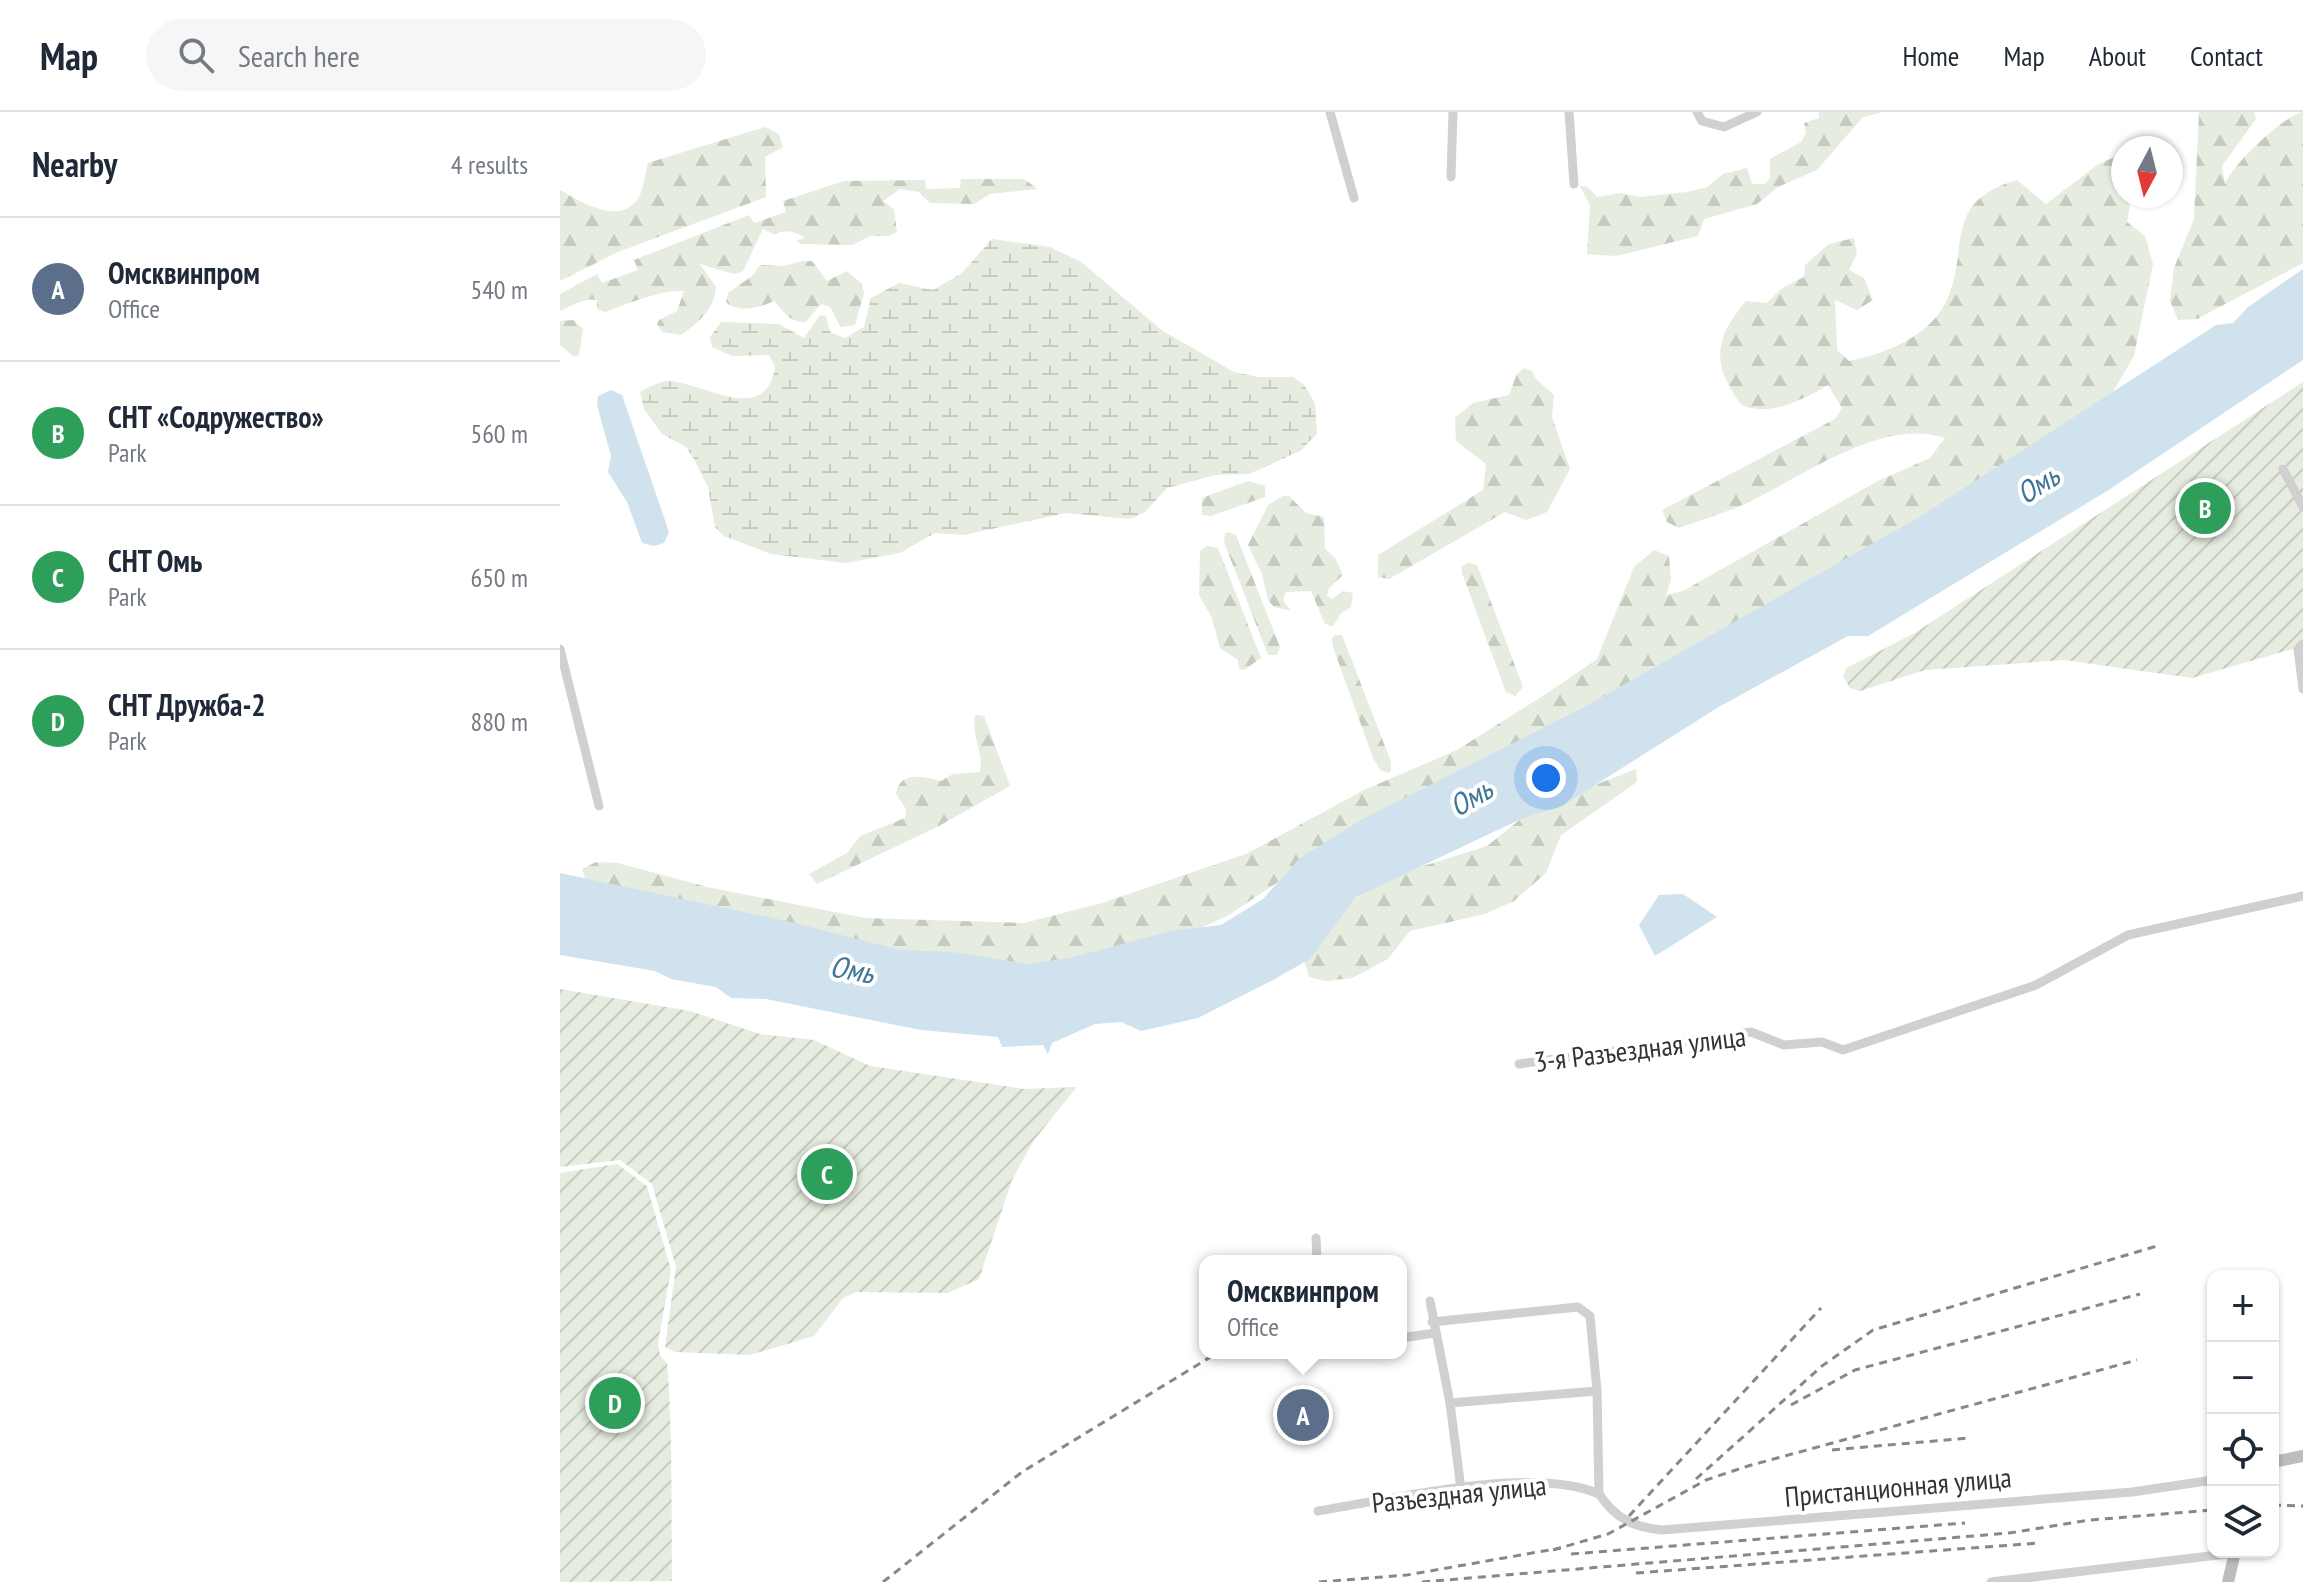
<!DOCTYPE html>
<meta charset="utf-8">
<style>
:root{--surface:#fff;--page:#f6f6f7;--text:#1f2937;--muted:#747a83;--line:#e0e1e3;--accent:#e63946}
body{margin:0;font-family:"PT Sans Narrow",sans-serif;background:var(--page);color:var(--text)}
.controls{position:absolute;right:24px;bottom:24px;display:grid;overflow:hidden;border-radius:16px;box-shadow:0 2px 6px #0004}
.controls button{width:72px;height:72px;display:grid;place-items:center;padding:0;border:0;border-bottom:2px solid var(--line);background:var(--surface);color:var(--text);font:40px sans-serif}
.compass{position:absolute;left:1551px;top:24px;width:72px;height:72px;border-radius:50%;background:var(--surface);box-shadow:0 2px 6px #0004;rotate:187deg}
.you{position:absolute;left:986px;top:666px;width:28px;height:28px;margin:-20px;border:6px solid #fff;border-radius:50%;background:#1a73e8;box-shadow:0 0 0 12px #1a73e833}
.badge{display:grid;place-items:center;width:52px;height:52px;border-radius:50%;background:var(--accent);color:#fff;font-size:26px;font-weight:700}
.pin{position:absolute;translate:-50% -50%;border:4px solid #fff;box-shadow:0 2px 8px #0006}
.popup{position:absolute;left:639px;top:1143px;width:208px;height:104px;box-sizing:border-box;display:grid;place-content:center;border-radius:16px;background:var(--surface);filter:drop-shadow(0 2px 6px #0005);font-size:26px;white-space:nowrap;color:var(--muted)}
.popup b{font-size:30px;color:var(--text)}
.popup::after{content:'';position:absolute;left:50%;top:100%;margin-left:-16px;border:16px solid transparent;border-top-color:var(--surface)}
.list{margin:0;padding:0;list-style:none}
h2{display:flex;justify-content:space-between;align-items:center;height:104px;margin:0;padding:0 32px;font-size:34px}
h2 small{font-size:26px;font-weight:400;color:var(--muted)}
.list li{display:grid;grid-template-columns:52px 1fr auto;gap:24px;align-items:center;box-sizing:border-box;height:144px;padding:0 32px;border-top:2px solid var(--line)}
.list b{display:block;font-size:30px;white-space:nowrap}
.list p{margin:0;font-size:26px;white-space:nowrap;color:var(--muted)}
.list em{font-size:26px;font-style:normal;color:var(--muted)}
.icon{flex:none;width:44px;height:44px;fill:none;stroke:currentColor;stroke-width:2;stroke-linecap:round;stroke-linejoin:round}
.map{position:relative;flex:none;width:1743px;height:1470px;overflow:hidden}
header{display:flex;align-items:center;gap:48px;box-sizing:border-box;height:112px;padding:0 40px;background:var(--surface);border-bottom:2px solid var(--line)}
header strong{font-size:38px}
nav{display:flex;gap:44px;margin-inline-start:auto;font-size:28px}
.search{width:560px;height:72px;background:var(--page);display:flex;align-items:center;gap:20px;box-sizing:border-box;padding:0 28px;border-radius:44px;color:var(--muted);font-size:30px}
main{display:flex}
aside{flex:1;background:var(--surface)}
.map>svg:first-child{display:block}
.forest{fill:url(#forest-firs)}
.wetland{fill:url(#wetland-marsh)}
.garden{fill:url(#garden-furrows)}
.water{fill:#cfe2ee}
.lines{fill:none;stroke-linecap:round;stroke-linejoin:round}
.minor{stroke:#d0d0d0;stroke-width:9}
.secondary{stroke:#bdbdbd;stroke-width:12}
.rail{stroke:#888;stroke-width:3;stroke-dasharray:8 6;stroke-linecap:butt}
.labels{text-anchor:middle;stroke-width:8;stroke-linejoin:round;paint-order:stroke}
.street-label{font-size:28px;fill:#333;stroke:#fff}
.water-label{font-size:30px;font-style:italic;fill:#3f7597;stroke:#fff}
</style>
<header>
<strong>Map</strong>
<div class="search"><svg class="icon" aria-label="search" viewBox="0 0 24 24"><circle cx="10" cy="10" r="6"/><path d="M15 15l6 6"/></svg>Search here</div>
<nav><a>Home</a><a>Map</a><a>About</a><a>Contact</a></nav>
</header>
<main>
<aside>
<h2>Nearby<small>4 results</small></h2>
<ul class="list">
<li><span class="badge" style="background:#5c6f8a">A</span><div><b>Омсквинпром</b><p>Office</p></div><em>540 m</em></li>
<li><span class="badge" style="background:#2e9e5b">B</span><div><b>СНТ «Содружество»</b><p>Park</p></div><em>560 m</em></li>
<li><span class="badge" style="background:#2e9e5b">C</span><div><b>СНТ Омь</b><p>Park</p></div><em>650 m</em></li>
<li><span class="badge" style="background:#2e9e5b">D</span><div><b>СНТ Дружба-2</b><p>Park</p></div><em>880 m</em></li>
</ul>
</aside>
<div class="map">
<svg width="1743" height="1470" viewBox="0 0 1743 1470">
<defs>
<pattern id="forest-firs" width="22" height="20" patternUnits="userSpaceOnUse" patternTransform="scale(2)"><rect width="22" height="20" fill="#e6ecdf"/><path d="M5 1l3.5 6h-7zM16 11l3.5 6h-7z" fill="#c6cbc0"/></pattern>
<pattern id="wetland-marsh" width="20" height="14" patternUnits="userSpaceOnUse" patternTransform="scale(2)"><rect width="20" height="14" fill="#e6ecdf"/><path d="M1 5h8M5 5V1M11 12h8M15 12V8" fill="none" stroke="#c6cbc0"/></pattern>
<pattern id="garden-furrows" width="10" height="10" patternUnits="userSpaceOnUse" patternTransform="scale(2)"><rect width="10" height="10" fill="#e6ecdf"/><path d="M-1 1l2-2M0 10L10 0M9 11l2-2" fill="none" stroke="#c6cbc0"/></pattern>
</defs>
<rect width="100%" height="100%" fill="#fff"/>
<g class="forest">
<polygon points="1259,0 1323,0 1303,5 1257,58 1218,75 1197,92 1144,107 1138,124 1056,144 1027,142 1030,93 1020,74 1028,75 1037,85 1060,81 1080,85 1127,80 1147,75 1163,62 1187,56 1192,72 1205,72 1210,66 1210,47 1241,30 1246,21 1244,11 1259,6"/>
<path d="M1639,0H1694L1696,7L1662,54L1665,72C1673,52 1723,4 1743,0V151L1637,207L1618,208L1610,189L1614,156L1634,107Z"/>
<path d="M205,15L219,22L223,35L205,45L206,85L58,140L0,169V78C23,91 62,116 80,83C84,74 85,61 88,51Z"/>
<path d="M1563,41V84H1577L1570,92L1567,110L1585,124L1593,152L1574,244L1541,300L1499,333L764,739L669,803L624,824L478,856L362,847L28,774L22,757L36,750L58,751L147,775L305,806L464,811L542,791L686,742L804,678L897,638L989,580L1037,547L1074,455L1094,438L1109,444L1111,468L1106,483L1123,479L1318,369L1370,346L1385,326C1319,304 1238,369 1178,395C1159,403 1138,409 1119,416L1107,410L1102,398L1275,307L1282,296L1268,273C1245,286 1215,303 1187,295C1179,293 1175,283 1171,277C1150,242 1162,218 1186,189L1207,191L1222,176L1244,165L1245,153L1269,132L1294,126L1297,142L1289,158L1304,166L1313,188L1297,198L1275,188L1277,238L1289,249C1324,242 1369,225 1386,190C1411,136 1381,90 1457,68L1486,92L1537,53Z"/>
<path d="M401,67H464L478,77L430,82L414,92L370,91L359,80L340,77L323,89L334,97L337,120L329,124H310L293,133L240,132L237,128L245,126C237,120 224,116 215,123L203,117L183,159L174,162L140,152L156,175C154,198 138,211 121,223L102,220L97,212L99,208L117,199L124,179C97,178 71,191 45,200L37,197V188C25,185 11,194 0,199V182L37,162L42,171L78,158L74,148L189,103L194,111L226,100L223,89L284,69L365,68L366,77L400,76Z"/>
<path d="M242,149H252L267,169L287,159L302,172L304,181L295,213L281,215L270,195L261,192L246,210C229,211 224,199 214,189C201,195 178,202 166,190L168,181L192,164L200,153L224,154Z"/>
<polygon points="13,208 23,217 19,243 14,245 0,233 0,209"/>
<polygon points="964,256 972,259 976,267 994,283 992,305 1010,357 987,400 966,408 945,400 829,467 818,465 818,443 923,378 926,352 896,329 895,306 913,291 949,283 957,262"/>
<polygon points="688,369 705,374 705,385 651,404 642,403 642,386"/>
<polygon points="723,384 729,384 746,401 764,405 765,437 775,446 783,463 769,476 767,484 772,487 783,479 793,481 791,495 780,502 773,514 765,512 751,479 726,480 723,488 731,499 714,495 708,488 702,462 688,433 708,393"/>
<polygon points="669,420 676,423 720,535 717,543 708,543 664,430 665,422"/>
<polygon points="647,434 658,436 701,546 684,558 679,557 678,548 660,536 652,506 639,483 640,439"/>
<polygon points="908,451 917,453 963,575 955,584 946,580 902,461 902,454"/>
<polygon points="775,523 782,523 831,650 831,659 828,661 820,658 813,646 773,535 772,526"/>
<path d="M415,603L424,604L450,674L377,715L257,772L249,762L287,741L300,724L345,706L346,697L336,682C340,658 364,665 381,669L393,662L420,660C424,641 411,623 415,603Z"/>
<polygon points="1076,657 1077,670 1001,723 986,761 954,789 925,802 850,819 828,847 792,866 766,869 749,865 743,845 773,802 825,766 927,734 973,697"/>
</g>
<path class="wetland" d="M432,127L490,135L521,150L603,219L674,260L699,265H733L744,273L755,291L757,322L740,339L689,362L655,363L607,376L585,400L570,407L506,401L404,423L375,421L340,441L285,451L211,442L164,424L155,415L148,375L134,347L126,335L102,322L84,297L80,280C89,275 99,269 109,269C142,270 207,316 215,254L209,243L172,244L152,235L150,225L161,210L219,212L244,226L260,203L266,204L270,220L285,226L304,215L311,186L339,171L373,178L402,161Z"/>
<g class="garden">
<polygon points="1743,270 1743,534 1632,566 1504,548 1365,558 1300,579 1290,576 1283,564 1286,556 1353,522"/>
<polygon points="0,877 130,899 200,922 254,928 310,954 464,977 517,975 474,1028 452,1068 419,1167 388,1181 296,1180 283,1186 254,1224 190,1243 115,1240 105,1235 116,1155 92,1072 60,1048 0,1055"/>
<path d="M57,1052L87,1074L111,1158L98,1231L100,1244L107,1251C113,1324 111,1396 112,1469L0,1470V1061Z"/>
</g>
<g class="water">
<polygon points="1743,157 1743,248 1547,379 1308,524 1288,524 1157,596 1002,694 961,707 796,785 750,847 713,868 638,906 581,919 561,910 535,912 492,931 488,942 483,933 442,935 438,925 361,918 206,887 171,886 156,875 111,867 95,859 0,843 0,761 231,810 340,838 392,840 469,852 509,846 611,819 661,813 703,787 740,746 801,708 1028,593 1361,404 1656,213 1673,211 1688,195"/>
<polygon points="51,278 62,283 109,420 104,431 94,434 82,431 67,390 48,360 51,344 37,293 38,284"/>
<polygon points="1123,782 1157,805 1095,844 1079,813 1099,783"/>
</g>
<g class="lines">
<g class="minor">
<polyline points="770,0 794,86"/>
<polyline points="1009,0 1014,72"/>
<polyline points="1137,0 1142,9 1164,15 1197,0"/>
<polyline points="891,65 893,0"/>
<polyline points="1723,357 1743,395"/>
<polyline points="1743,532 1738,537 1743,577"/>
<polyline points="0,537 39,694"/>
<polyline points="959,952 1191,920 1224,933 1262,930 1283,938 1476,873 1568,823 1743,784"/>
<polyline points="756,1126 757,1149"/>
<polyline points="870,1189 890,1291 901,1377"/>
<polyline points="872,1210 1018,1195 1030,1204 1037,1279 1039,1382"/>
<polyline points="841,1226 875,1221"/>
<polyline points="890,1291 1037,1279"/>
<path d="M1039,1382C1056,1407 1073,1415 1102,1418L1572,1380L1653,1368"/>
<path d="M758,1399C832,1387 972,1353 1039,1382"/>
<polyline points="1431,1470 1675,1441"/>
</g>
<g class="secondary">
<polyline points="1713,1350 1743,1344"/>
<polyline points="1668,1470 1675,1440"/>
</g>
<g class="rail">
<polyline points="1231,1293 1295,1258 1580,1182"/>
<polyline points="1272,1338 1408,1326"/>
<polyline points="1136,1367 1262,1254 1313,1218 1597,1134"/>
<polyline points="1713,1393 1743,1394"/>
<polyline points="1069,1404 1261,1196"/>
<polyline points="993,1438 1048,1422 1146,1368 1188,1354 1577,1248"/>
<polyline points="1011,1442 1405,1411"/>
<polyline points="1076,1461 1479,1431"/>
<polyline points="323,1470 462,1360 657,1241"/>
<polyline points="759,1470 847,1463 1001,1436"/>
<polyline points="862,1470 1449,1421 1530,1408 1653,1398"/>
</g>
</g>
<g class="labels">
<g class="street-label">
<text transform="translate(1080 937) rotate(-7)" y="10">3-я Разъездная улица</text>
<text transform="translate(1338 1375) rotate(-5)" y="10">Пристанционная улица</text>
<text transform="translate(899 1382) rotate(-6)" y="10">Разъездная улица</text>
</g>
<g class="water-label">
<text transform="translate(1478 373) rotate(-32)" y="10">Омь</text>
<text transform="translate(911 686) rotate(-30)" y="10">Омь</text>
<text transform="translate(292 858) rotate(10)" y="10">Омь</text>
</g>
</g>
</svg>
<div class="controls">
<button>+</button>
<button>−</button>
<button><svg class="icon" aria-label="locate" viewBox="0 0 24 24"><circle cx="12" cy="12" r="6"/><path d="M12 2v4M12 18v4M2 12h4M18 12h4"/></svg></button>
<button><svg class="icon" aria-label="layers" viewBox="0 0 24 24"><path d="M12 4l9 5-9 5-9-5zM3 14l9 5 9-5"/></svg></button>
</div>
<svg class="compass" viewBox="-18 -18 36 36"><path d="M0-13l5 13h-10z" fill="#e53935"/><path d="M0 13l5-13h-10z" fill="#747a83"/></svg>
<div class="you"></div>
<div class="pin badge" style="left:743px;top:1303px;background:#5c6f8a">A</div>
<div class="popup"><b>Омсквинпром</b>Office</div>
<div class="pin badge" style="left:1645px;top:396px;background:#2e9e5b">B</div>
<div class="pin badge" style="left:267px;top:1062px;background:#2e9e5b">C</div>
<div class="pin badge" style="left:55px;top:1291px;background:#2e9e5b">D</div>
</div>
</main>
